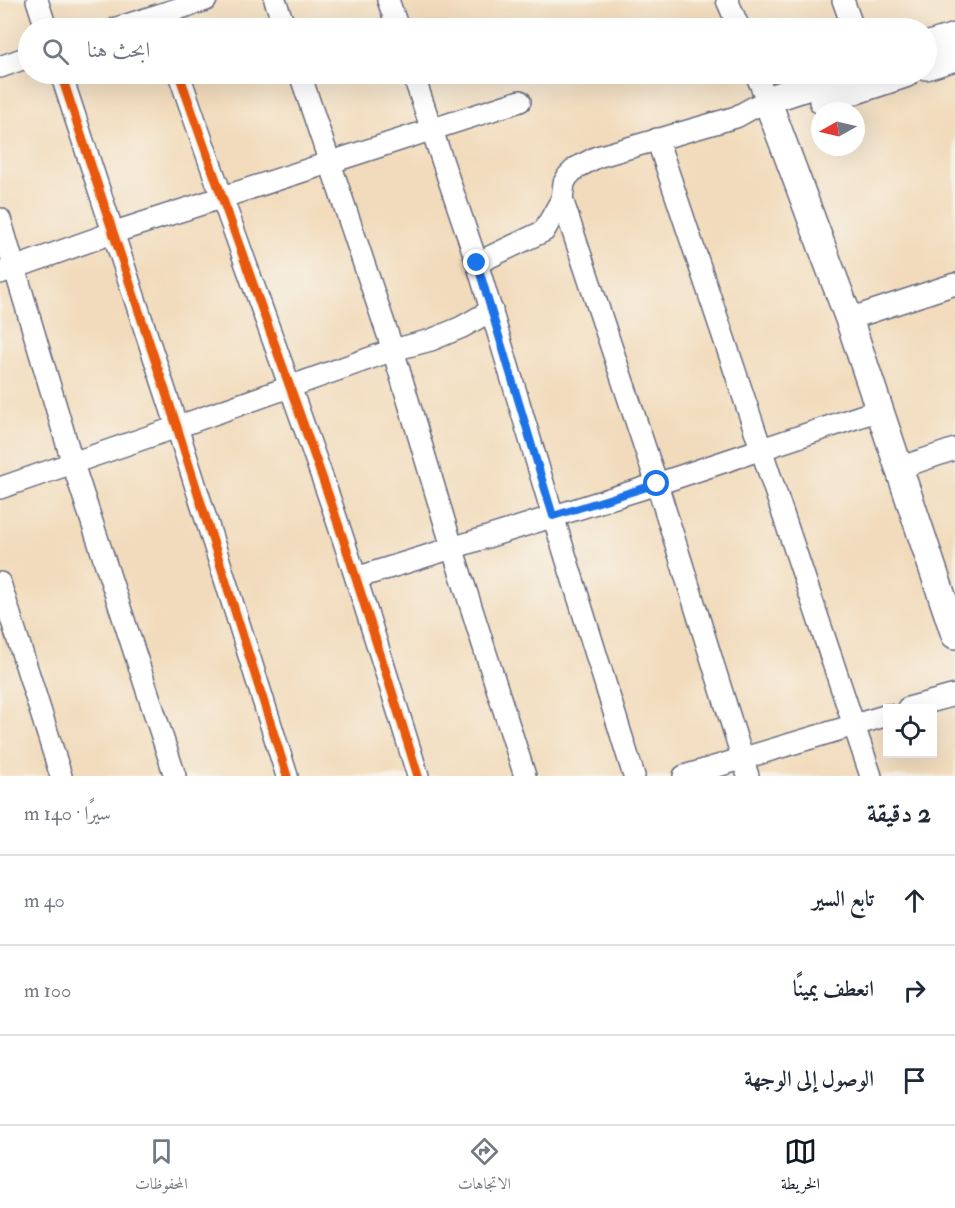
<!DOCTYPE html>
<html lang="ar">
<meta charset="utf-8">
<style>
:root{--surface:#fff;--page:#f2f2f3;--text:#1f2937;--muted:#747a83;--line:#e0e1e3;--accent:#111827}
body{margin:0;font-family:"IM FELL Double Pica",Amiri,serif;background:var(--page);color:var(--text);direction:rtl}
.controls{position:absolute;right:18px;bottom:18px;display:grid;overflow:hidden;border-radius:0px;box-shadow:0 6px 24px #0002}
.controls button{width:54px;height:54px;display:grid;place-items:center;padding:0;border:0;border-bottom:2px solid var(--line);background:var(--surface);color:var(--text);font:30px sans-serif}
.compass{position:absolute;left:811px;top:102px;width:54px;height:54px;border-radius:50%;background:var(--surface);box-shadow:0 6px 24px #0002;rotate:262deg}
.stop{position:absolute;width:18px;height:18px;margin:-14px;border:4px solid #1a73e8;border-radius:50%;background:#fff}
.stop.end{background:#1a73e8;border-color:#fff;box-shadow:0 2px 6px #0008}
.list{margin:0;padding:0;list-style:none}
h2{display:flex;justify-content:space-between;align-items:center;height:78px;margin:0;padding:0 24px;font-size:26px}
h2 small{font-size:20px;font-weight:400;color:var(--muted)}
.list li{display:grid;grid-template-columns:39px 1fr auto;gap:18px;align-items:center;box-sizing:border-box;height:90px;padding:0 24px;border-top:2px solid var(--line)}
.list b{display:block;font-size:22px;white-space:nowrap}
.list em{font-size:20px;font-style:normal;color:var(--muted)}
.icon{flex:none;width:33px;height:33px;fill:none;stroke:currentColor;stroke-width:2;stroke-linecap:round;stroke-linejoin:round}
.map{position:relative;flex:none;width:955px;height:776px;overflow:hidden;direction:ltr}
.search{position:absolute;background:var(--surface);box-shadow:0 6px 24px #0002;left:18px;right:18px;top:18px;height:66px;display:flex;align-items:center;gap:15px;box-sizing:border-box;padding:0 21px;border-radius:33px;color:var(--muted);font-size:22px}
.sheet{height:348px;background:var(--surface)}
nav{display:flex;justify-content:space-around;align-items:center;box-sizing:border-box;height:84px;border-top:2px solid var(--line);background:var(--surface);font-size:16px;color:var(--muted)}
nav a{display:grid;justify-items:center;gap:3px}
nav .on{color:var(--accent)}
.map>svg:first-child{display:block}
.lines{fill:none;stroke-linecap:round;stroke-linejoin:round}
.minor-casing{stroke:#666b7f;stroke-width:24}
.tertiary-casing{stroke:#666b7f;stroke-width:30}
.minor{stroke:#fff;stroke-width:21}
.tertiary{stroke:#fff;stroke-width:27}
.cycleway-casing{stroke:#f7f3e8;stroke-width:13}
.cycleway{stroke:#e8590c;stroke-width:9}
.route{stroke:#1a73e8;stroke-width:8}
</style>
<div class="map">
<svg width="955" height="776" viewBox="0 0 955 776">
<rect width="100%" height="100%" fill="#f7f3e8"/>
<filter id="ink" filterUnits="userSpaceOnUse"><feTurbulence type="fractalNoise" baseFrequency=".0167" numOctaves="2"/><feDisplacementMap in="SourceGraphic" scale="12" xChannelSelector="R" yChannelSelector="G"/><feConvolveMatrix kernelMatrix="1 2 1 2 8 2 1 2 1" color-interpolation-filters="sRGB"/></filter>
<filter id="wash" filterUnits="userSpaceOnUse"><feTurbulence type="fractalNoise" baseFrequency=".008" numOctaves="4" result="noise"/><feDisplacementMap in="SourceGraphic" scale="24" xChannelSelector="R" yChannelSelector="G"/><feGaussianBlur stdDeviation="1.35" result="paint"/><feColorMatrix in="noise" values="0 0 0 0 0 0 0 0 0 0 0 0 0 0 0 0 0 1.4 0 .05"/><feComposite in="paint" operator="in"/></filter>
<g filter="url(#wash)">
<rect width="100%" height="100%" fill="#f2dbbc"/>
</g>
<g filter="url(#ink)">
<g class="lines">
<defs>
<g id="minor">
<polyline points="37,0 46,28"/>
<polyline points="275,0 285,28"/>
<polyline points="388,0 398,28"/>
<polyline points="727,0 739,28"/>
<polyline points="843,0 853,28"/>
<polyline points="117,28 206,0"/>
<polyline points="0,67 28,57"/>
<polyline points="61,74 177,427 287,776"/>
<path d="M179,74C227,215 279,354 328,494C360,587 389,682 418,776"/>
<polyline points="300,74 393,350 452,547 525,776"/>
<polyline points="413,74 477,263 553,516 634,776"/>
<polyline points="657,139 871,776"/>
<polyline points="562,199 657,484 748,776"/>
<polyline points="0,219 73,464 175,776"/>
<polyline points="477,263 544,231 562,199 564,183 568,176 576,168 597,157 736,117 767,100 756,74"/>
<polyline points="0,273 112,233 520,101"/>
<polyline points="849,319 955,284"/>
<polyline points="899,468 955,449"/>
<polyline points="0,488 177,427 393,350 431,340 462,327 492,310"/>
<polyline points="356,578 657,484 879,410"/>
<polyline points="0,583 61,776"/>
<polyline points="908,708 955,695"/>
<polyline points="684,776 888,715"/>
</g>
<g id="tertiary">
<polyline points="926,46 955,37"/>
<polyline points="926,66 955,57"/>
<polyline points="846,74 767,100 849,319 955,635"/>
<polyline points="823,101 905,74"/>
</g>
</defs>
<use href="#minor" class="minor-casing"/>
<use href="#tertiary" class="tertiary-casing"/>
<use href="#minor" class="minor"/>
<use href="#tertiary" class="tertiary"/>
<defs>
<g id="cycleway">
<polyline points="61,74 177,427 287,776"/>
<path d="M179,74C227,215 279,354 328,494C360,587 389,682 418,776"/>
</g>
</defs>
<use href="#cycleway" class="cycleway-casing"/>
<use href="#cycleway" class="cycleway"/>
</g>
</g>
<g class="lines" filter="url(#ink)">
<polyline class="route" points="477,263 553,516 657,484"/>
</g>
</svg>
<div class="controls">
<button><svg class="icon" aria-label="locate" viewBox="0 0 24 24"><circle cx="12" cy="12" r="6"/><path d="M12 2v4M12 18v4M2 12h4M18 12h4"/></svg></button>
</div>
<svg class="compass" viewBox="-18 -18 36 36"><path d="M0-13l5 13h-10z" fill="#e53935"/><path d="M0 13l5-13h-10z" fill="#747a83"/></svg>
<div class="stop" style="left:657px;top:484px"></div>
<div class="stop end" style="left:477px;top:263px"></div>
<div class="search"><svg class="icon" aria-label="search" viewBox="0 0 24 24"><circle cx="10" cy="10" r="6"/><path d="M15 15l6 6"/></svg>ابحث هنا</div>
</div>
<section class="sheet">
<h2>2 دقيقة<small>سيرًا · 140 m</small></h2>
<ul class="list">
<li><svg class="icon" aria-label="ahead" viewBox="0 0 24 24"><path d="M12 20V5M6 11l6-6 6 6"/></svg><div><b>تابع السير</b></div><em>40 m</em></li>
<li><svg class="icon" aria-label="right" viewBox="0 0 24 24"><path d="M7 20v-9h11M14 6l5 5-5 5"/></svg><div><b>انعطف يمينًا</b></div><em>100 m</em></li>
<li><svg class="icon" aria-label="arrive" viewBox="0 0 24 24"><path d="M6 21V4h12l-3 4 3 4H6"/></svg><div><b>الوصول إلى الوجهة</b></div></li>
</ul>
</section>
<nav>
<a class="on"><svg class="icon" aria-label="map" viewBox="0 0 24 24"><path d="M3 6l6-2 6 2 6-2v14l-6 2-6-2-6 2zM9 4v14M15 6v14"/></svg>الخريطة</a>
<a><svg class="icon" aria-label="directions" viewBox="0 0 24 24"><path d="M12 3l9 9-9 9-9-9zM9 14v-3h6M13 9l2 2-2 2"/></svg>الاتجاهات</a>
<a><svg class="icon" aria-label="saved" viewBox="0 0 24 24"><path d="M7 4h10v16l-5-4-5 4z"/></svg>المحفوظات</a>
</nav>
